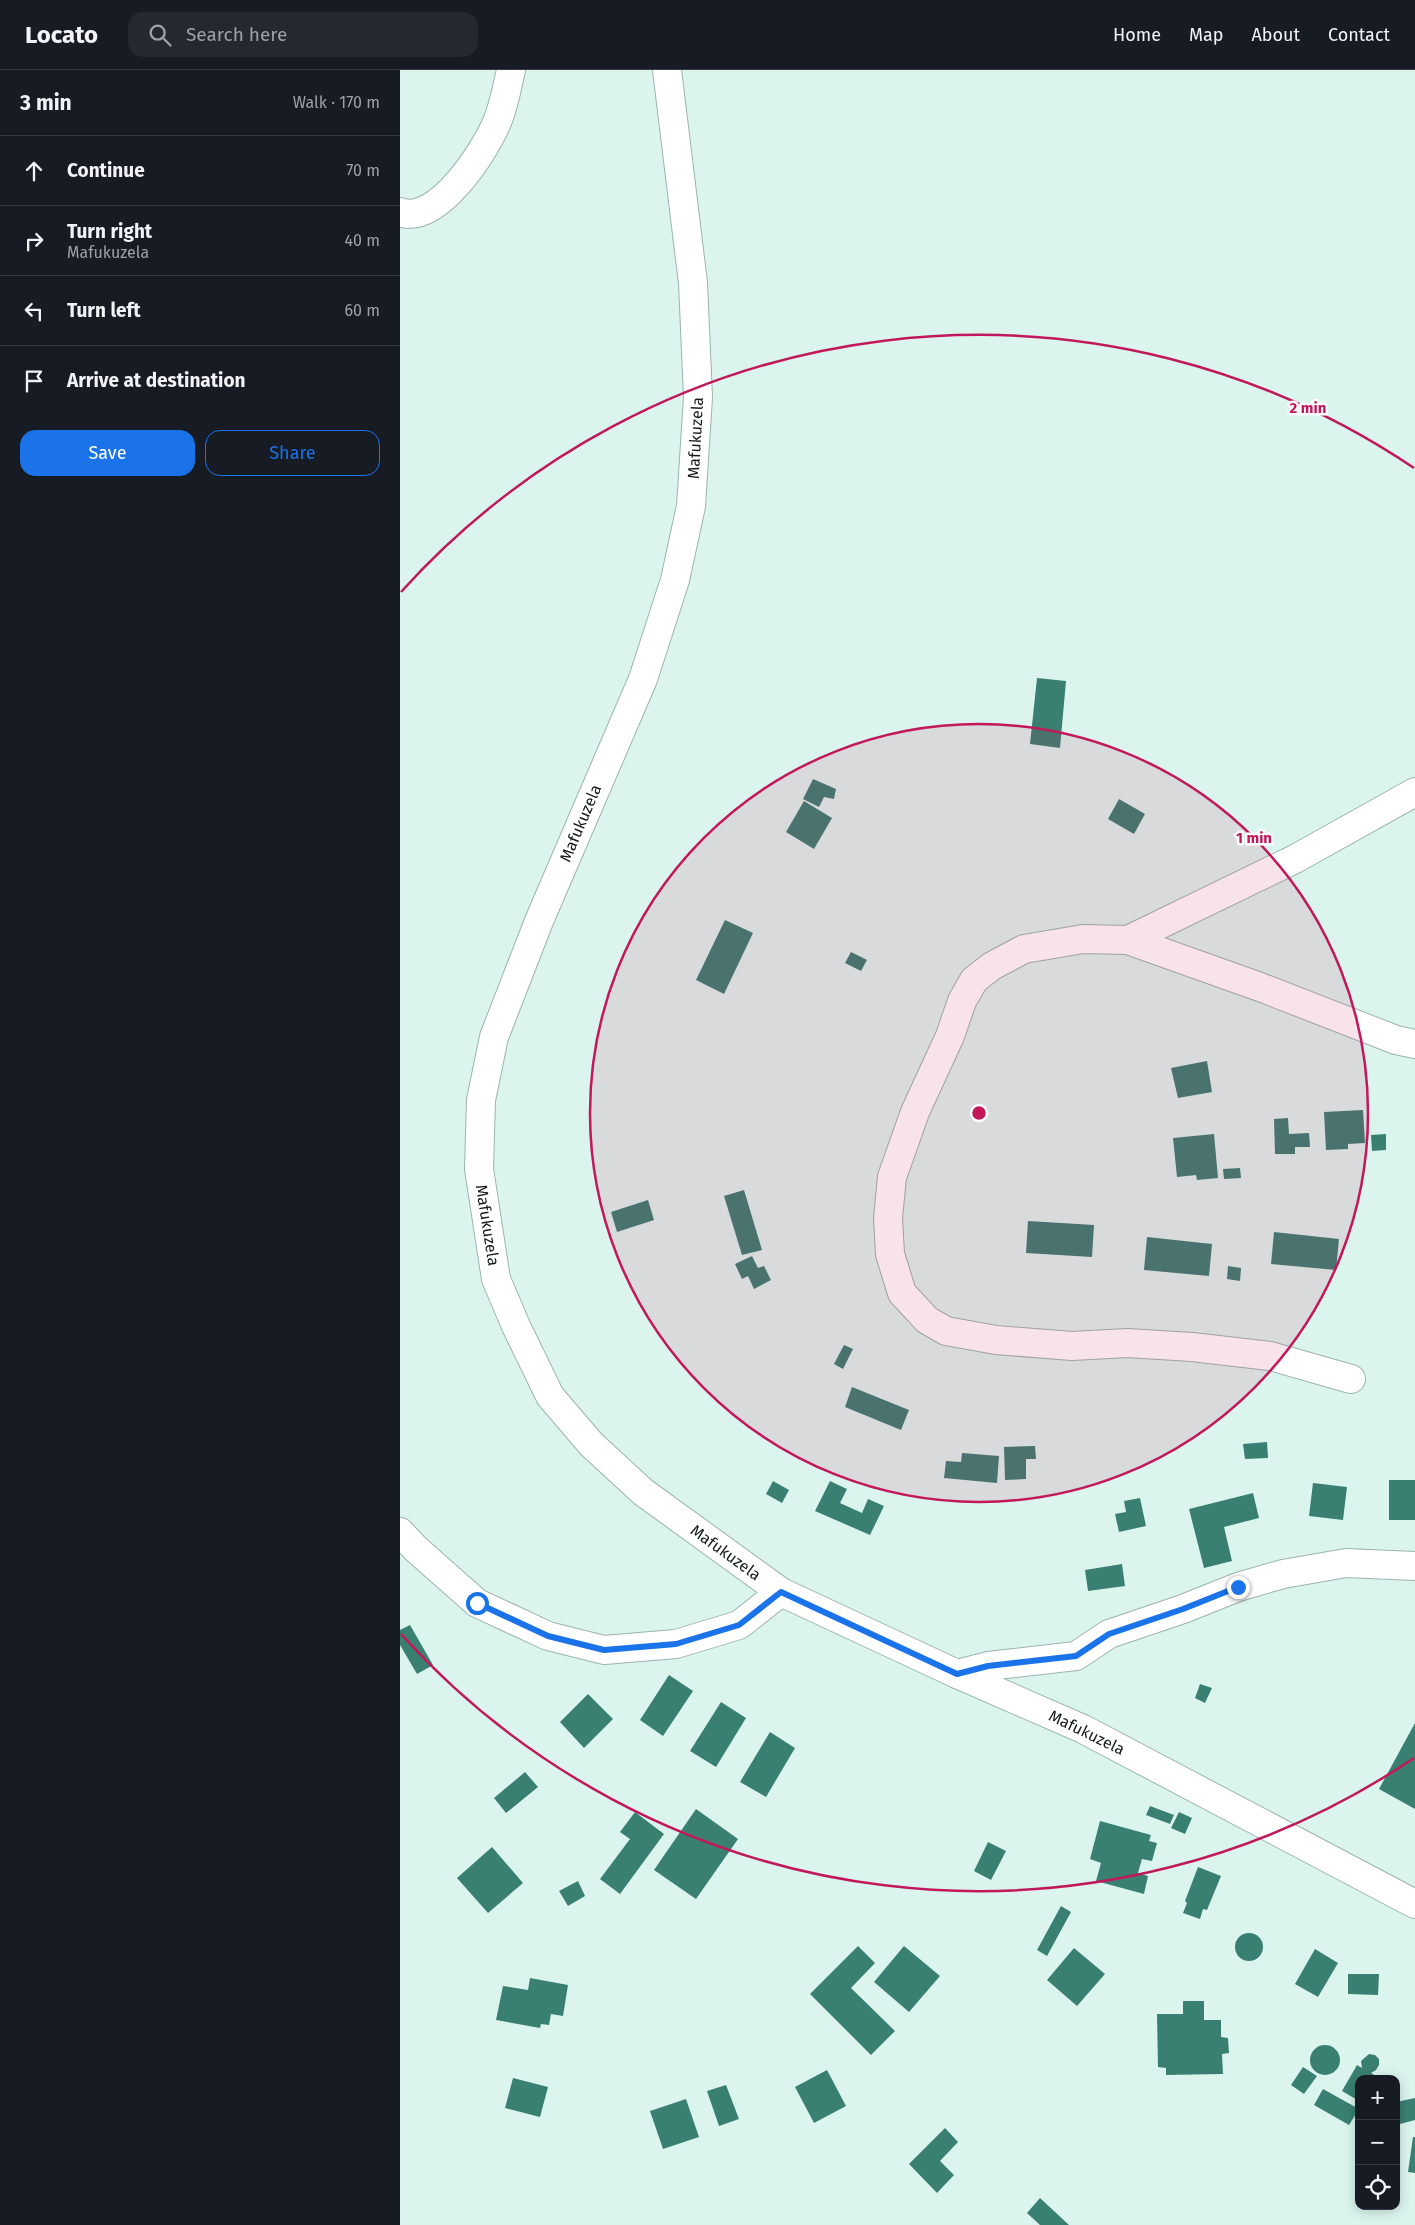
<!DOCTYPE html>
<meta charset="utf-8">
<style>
:root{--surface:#171b24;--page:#242831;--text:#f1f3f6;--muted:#9ea1a6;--line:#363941;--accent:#1a73e8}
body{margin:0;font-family:"Fira Sans",sans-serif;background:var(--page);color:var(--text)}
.controls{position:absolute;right:15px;bottom:15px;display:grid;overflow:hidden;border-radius:10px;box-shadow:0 2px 12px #0003}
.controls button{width:45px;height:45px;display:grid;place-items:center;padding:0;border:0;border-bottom:1px solid var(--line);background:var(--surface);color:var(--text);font:25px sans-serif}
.stop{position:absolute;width:15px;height:15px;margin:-11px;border:4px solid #1a73e8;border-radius:50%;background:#fff}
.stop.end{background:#1a73e8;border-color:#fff;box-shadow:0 1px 5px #0008}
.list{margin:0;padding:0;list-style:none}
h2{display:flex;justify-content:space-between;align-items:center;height:65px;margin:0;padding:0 20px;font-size:21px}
h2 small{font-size:16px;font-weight:400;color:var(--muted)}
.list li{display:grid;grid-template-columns:32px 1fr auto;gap:15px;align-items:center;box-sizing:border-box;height:70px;padding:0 20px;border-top:1px solid var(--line)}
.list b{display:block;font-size:19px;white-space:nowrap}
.list p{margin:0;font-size:16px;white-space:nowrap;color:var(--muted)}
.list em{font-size:16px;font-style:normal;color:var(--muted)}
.actions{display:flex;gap:10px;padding:15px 20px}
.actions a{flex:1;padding:11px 0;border:1px solid var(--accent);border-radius:15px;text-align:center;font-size:18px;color:var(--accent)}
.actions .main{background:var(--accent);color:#fff}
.icon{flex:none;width:28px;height:28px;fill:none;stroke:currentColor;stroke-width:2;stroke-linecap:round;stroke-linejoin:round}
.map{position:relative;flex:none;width:1015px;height:2155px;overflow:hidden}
header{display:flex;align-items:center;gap:30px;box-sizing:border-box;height:70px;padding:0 25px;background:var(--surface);border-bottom:1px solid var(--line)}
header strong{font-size:24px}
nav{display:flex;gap:28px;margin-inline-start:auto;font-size:18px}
.search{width:350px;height:45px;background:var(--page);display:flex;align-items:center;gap:12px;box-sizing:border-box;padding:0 18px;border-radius:15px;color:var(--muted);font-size:19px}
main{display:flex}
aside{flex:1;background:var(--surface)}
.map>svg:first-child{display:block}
.building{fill:#3a8072}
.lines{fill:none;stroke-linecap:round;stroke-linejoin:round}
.minor-casing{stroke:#9cb4ae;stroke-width:30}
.secondary-casing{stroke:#9cb4ae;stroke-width:30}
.minor{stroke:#fff;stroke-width:28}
.secondary{stroke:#fff;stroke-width:28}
.route{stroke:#1a73e8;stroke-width:6}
.ring{fill:none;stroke:#c2185b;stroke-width:2.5}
.labels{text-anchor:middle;stroke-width:5;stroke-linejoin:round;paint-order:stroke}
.street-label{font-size:16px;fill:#131c1a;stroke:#fff}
.centre{fill:#c2185b;stroke:#fff;stroke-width:2.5}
.ring-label{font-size:15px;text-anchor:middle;font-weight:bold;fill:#c2185b;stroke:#fff;stroke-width:5;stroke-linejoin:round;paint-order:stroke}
</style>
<header>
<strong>Locato</strong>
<div class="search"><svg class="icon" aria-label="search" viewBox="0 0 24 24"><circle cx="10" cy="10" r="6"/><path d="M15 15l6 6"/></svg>Search here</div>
<nav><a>Home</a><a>Map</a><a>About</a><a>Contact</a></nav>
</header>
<main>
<aside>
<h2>3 min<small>Walk · 170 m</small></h2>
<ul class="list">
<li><svg class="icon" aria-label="ahead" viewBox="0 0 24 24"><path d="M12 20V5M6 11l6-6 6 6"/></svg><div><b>Continue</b></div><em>70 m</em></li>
<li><svg class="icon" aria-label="right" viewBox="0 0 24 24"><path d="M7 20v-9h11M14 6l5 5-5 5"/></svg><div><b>Turn right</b><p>Mafukuzela</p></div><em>40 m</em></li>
<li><svg class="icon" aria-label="left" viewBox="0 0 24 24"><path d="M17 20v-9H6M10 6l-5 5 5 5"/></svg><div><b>Turn left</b></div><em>60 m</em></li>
<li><svg class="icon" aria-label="arrive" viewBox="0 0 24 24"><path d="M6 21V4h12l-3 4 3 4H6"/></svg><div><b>Arrive at destination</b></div></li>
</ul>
<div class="actions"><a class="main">Save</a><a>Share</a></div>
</aside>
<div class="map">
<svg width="1015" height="2155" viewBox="0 0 1015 2155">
<rect width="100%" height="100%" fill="#dbf5ee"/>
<g class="building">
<polygon points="637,608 666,611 660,678 630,674"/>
<polygon points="413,709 436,719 434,729 424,727 419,737 403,729"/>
<polygon points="719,729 745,744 734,764 708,749"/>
<polygon points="404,731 432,748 414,779 386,762"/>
<polygon points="325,850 353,863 324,924 296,910"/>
<polygon points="451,882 467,890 461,901 445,893"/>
<polygon points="807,991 812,1022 778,1028 771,998"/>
<polygon points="963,1040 965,1073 948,1074 948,1079 926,1080 924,1042"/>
<polygon points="888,1048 889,1064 909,1063 910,1077 895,1077 895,1084 875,1084 874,1049"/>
<polygon points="814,1064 818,1108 797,1110 796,1105 777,1107 773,1068"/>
<polygon points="986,1064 986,1080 972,1081 971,1065"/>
<polygon points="840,1098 841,1108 824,1109 823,1099"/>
<polygon points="344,1120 362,1180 342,1185 324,1126"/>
<polygon points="248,1130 254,1150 217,1162 211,1142"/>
<polygon points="628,1151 694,1155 692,1187 626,1183"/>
<polygon points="874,1162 939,1169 936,1200 871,1194"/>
<polygon points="747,1167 812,1174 809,1206 744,1200"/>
<polygon points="352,1186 358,1198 364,1196 371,1210 354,1219 348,1206 342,1209 335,1194"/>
<polygon points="828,1196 841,1198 840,1211 827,1209"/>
<polygon points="444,1275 453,1279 443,1299 434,1294"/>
<polygon points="452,1317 509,1340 501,1360 445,1337"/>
<polygon points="867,1372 868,1388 845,1389 843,1374"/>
<polygon points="635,1376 636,1389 626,1389 626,1409 605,1410 604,1377"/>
<polygon points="562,1383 599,1386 597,1413 544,1408 546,1391 561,1392"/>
<rect x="989" y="1410" width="26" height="40"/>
<polygon points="373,1411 389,1420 382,1433 366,1424"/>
<polygon points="430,1411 447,1419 440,1433 462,1443 468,1429 484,1436 470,1465 415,1441"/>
<polygon points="913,1413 947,1417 943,1450 909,1446"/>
<polygon points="853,1423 859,1448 824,1457 832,1491 804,1498 789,1439"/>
<polygon points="740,1428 746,1456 719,1462 715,1444 726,1442 724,1431"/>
<polygon points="722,1494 725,1516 688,1521 685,1500"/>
<polygon points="10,1555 33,1595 17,1604 0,1575 0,1560"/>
<polygon points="269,1605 293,1621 263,1666 240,1650"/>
<polygon points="800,1614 812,1618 805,1633 795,1628"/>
<polygon points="188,1624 213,1649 184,1678 160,1652"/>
<polygon points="321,1632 346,1648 316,1697 290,1681"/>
<polygon points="1015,1653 1015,1739 979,1719"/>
<polygon points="370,1662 395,1678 366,1727 340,1712"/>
<polygon points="125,1702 138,1717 106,1743 94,1728"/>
<polygon points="750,1736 774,1745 770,1754 746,1745"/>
<polygon points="296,1739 338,1769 296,1829 254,1800"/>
<polygon points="235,1742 264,1764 220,1824 200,1809 230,1769 220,1762"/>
<polygon points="779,1742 792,1748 785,1764 771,1758"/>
<polygon points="700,1751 751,1765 749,1771 757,1773 752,1791 742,1789 738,1803 748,1806 744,1824 696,1811 701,1793 690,1789"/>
<polygon points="588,1772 606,1781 591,1810 574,1801"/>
<polygon points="92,1777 123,1813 88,1843 57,1808"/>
<polygon points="798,1797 821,1806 807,1840 803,1839 800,1849 783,1843 787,1833 785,1831"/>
<polygon points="178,1811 185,1826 168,1836 159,1821"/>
<polygon points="661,1836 671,1842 647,1886 637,1880"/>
<circle cx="849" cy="1877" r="14"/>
<polygon points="458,1876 475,1893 451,1918 495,1961 471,1985 410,1924"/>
<polygon points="504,1876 540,1906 509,1942 474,1912"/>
<polygon points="674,1878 705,1904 677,1936 647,1910"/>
<polygon points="915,1879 938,1893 918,1927 895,1914"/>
<polygon points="948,1904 979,1904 978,1925 948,1924"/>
<polygon points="130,1908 168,1915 163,1946 151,1944 149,1955 141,1954 140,1958 96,1950 103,1916 128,1920"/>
<polygon points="783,1931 804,1931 804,1950 821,1950 821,1967 828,1968 829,1983 822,1984 823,2004 766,2005 766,1998 758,1997 757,1944 783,1944"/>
<circle cx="925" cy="1990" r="15"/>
<polygon points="969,1984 975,1985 979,1989 979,1995 976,2000 971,2003 981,2009 959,2009 959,2031 942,2021 957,1995 962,1998 961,1991"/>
<polygon points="903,1997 917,2006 904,2024 891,2015"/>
<polygon points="427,2000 446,2036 414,2053 395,2017"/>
<polygon points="113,2008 148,2017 140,2047 105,2038"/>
<polygon points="326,2015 339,2049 319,2056 307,2021"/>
<polygon points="923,2019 959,2039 949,2055 914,2035"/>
<polygon points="1015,2028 1015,2050 1000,2054 996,2032"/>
<polygon points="286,2029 299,2067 263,2079 250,2041"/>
<polygon points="545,2058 558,2072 540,2091 554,2105 537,2123 509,2094"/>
<polygon points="1013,2067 1015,2067 1015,2103 1008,2102"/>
<polygon points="640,2128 669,2155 640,2155 627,2143"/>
</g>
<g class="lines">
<defs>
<g id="minor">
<path d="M0,142C37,156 85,81 97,52C104,36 107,17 111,0"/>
<polyline points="728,870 895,789 1015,722"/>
<polyline points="951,1309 870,1286 792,1277 727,1273 672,1276 596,1270 546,1261 527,1250 502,1223 490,1184 488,1148 492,1107 515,1042 550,966 562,931 574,910 592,896 624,879 683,869 728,870 860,917 996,970 1015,974"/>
<polyline points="0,1462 16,1479 77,1533 148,1566 204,1580 276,1574 339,1555 381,1522"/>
<polyline points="557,1604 588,1596 676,1586 709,1564 783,1539 838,1517 883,1504 946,1493 1015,1496"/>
</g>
<polyline id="secondary" points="267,0 293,213 298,327 291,436 275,510 243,609 139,851 94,967 81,1030 79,1099 96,1209 116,1256 150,1326 191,1374 243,1422 381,1522 557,1604 683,1659 1015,1834"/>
</defs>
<use href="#minor" class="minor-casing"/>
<use href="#secondary" class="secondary-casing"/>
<use href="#minor" class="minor"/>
<use href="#secondary" class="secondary"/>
</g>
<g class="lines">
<polyline class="route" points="77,1533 148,1566 204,1580 276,1574 339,1555 381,1522 557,1604 588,1596 676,1586 709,1564 783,1539 838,1517"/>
</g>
<circle cx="579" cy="1043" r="389" fill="#c2185b" fill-opacity=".12"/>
<g class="ring">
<circle cx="579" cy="1043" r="389"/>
<path d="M1014 1688A778 778 0 0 1 1 1564M1 522A778 778 0 0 1 1014 398"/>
</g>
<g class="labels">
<g class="street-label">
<text transform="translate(295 368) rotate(-87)" y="6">Mafukuzela</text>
<text transform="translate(180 753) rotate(-67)" y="6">Mafukuzela</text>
<text transform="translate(88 1155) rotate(81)" y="6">Mafukuzela</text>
<text transform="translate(326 1482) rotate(36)" y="6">Mafukuzela</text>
<text transform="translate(687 1662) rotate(26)" y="6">Mafukuzela</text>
</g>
</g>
<circle cx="579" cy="1043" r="8" class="centre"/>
<g class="ring-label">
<text x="908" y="343">2 min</text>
<text x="854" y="773">1 min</text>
</g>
</svg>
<div class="controls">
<button>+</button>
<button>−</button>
<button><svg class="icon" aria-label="locate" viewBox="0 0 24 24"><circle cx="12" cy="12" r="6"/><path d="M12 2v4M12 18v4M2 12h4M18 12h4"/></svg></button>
</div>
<div class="stop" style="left:77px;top:1533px"></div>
<div class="stop end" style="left:838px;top:1517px"></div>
</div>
</main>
